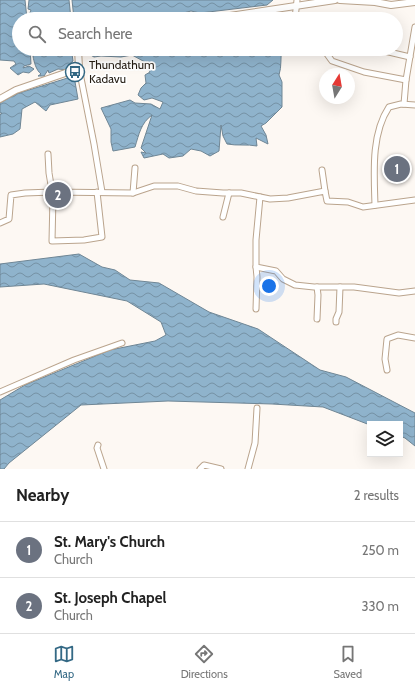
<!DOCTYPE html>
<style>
:root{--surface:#fff;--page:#f2f2f2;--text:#222;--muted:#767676;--line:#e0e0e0;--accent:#346985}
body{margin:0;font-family:Cabin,sans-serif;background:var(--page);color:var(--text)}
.controls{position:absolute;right:12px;bottom:12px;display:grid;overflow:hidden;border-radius:0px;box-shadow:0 4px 16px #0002}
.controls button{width:36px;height:36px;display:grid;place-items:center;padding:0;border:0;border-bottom:1px solid var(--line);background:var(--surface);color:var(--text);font:20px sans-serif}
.compass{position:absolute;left:319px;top:68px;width:36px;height:36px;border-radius:50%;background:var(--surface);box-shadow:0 4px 16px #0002;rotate:11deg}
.you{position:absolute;left:269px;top:286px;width:14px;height:14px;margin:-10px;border:3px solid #fff;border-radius:50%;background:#1a73e8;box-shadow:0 0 0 6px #1a73e833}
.badge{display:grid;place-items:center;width:26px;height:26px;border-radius:50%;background:var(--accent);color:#fff;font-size:13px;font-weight:700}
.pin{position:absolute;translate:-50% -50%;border:2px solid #fff;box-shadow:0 1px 4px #0006}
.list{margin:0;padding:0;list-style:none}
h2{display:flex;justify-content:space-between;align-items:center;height:52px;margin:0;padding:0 16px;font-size:17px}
h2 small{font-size:13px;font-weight:400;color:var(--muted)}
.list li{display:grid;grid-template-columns:26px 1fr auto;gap:12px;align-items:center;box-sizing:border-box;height:56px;padding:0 16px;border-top:1px solid var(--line)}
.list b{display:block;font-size:15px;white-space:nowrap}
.list p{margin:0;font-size:13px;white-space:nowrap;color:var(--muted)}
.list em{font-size:13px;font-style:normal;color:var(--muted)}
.icon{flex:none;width:22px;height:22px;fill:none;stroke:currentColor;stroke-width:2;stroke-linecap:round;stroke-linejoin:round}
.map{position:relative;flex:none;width:415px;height:469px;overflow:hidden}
.search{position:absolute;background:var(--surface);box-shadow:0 4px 16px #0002;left:12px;right:12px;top:12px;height:44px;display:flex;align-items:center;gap:10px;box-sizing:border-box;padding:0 14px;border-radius:22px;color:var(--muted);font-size:15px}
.sheet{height:164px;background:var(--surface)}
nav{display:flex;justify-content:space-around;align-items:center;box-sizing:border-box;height:56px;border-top:1px solid var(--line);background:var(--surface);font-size:11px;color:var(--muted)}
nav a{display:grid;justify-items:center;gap:2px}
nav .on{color:var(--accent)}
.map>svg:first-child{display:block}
.water{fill:url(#water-waves);stroke:#6f8695}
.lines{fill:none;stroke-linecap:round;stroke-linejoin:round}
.minor-casing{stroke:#baa48d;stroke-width:7}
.tertiary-casing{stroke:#baa48d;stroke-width:8}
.minor{stroke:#fff;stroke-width:5}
.tertiary{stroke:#fff;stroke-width:6}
.labels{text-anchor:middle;stroke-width:3.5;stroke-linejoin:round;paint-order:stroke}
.poi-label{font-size:12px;fill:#251d14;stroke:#fff;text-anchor:start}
</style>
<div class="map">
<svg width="415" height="469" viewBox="0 0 415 469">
<defs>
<pattern id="water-waves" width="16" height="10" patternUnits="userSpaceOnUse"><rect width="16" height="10" fill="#8fb3cc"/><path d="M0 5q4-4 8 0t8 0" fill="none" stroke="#7591a4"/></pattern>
</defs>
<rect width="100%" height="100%" fill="#fdf8f3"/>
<g class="water">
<polygon points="0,0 25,0 27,19 19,19 19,49 30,49 31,64 24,66 23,68 29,66 34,69 29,73 23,72 18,75 10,68 16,64 14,61 0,60"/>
<polygon points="29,0 69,0 71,19 30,19 29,15 31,10 28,9"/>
<polygon points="72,0 273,0 267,5 200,13 191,11 172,16 146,19 74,19"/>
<path d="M32,49H75V53L72,54L73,61L68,65L69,70L58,69L49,73L48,70L44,76H38L41,74C36,70 34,62 33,56L35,55H33Z"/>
<path d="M84,49H282C280,58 282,66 279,75L282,82V107L266,123L261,126L266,135L268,144L256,138L257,146C247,144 237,146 227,144L223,136L221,125L219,151L210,156L201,151L191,149L183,156L169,158L163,154L144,158L141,152L146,153L141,148L152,115C141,123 139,134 135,147L113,151L111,142V129L101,108L130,100L135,103L151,104L160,109L163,102L152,98L144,100L138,95L141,88L146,83L145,75L150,72L145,62L132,55L121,57L101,56L94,57L82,50Z"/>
<polygon points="74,76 78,99 50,105 46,111 35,102 22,109 20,129 13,134 0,137 0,115 2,113 0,113 0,103 16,94"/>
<polygon points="79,254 102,267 115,270 130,280 159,283 209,312 258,329 320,370 346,377 415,413 415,446 405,438 400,436 400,424 370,425 323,407 272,404 168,401 81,405 9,463 4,469 0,469 0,400 25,385 110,350 155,341 166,335 161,322 127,301 44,284 0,287 0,264"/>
</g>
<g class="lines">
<defs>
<g id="minor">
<polyline points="295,19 297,0"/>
<polyline points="319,49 324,50 332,61 364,72 406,80"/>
<polyline points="376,49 410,57"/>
<polyline points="79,68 94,144 102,192"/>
<polyline points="404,104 406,80 415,27"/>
<polyline points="48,154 49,173 53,197 52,241 84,240 102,237 97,192"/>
<polyline points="322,170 325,191"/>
<polyline points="133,193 135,168"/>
<polyline points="260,197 256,240 256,267 276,271 283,279 295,285 314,287 354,287 399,293 415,291"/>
<path d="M375,205C374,173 371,134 389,107L401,104L415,105"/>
<polyline points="223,217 229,193"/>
<polyline points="0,223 9,219 11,195 25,193 52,192 133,193 154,186 178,186 196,191 223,193 241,193 270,199 288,198 325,191 327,201 348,202 363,207 415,200"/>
<polyline points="317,287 318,295 317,319"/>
<polyline points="256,309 257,277 256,267"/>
<polyline points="336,322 336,319 339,312 340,287"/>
<polyline points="387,370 385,359 387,339 398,335 415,338"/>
<polyline points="0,392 74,360 122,343"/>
<polyline points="98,445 97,448 104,469"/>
<polyline points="200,469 204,465 221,469"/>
<polyline points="248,469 255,443 257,408"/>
</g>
<g id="tertiary">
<polyline points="340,0 375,2 391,5 415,2"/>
<polyline points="210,19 335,0"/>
<polyline points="0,99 16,90 77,69 79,68 78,49"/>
</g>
</defs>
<use href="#minor" class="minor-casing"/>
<use href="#tertiary" class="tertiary-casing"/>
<use href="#minor" class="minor"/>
<use href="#tertiary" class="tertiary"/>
</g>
<defs>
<symbol id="bus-ring" viewBox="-11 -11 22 22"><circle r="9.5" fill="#fff" stroke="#346985" stroke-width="1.5"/><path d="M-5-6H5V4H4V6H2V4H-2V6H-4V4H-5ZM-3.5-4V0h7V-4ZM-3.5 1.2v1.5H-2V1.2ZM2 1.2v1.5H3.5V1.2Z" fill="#346985"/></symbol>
</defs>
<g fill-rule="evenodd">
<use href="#bus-ring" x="64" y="61" width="22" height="22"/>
</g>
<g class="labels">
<g class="poi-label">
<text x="89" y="69">Thundathum<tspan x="89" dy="14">Kadavu</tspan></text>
</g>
</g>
</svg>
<div class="controls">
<button><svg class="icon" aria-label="layers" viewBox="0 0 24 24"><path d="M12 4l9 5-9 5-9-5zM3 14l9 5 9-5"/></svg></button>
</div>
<svg class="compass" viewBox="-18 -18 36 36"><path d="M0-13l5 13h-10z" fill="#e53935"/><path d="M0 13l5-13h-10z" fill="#767676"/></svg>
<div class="you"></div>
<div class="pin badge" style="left:397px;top:169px;background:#6b7280">1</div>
<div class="pin badge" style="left:58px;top:195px;background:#6b7280">2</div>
<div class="search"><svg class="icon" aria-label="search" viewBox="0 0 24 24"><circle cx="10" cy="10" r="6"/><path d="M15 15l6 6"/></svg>Search here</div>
</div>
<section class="sheet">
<h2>Nearby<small>2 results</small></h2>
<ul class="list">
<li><span class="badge" style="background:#6b7280">1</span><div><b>St. Mary's Church</b><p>Church</p></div><em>250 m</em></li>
<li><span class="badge" style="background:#6b7280">2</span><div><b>St. Joseph Chapel</b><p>Church</p></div><em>330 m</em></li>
</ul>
</section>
<nav>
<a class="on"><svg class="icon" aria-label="map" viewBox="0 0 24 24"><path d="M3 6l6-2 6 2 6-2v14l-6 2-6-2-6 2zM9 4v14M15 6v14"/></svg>Map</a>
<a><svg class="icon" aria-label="directions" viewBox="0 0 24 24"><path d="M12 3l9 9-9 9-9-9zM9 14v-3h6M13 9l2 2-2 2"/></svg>Directions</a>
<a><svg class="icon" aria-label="saved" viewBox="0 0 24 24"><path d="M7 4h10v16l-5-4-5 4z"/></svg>Saved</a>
</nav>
